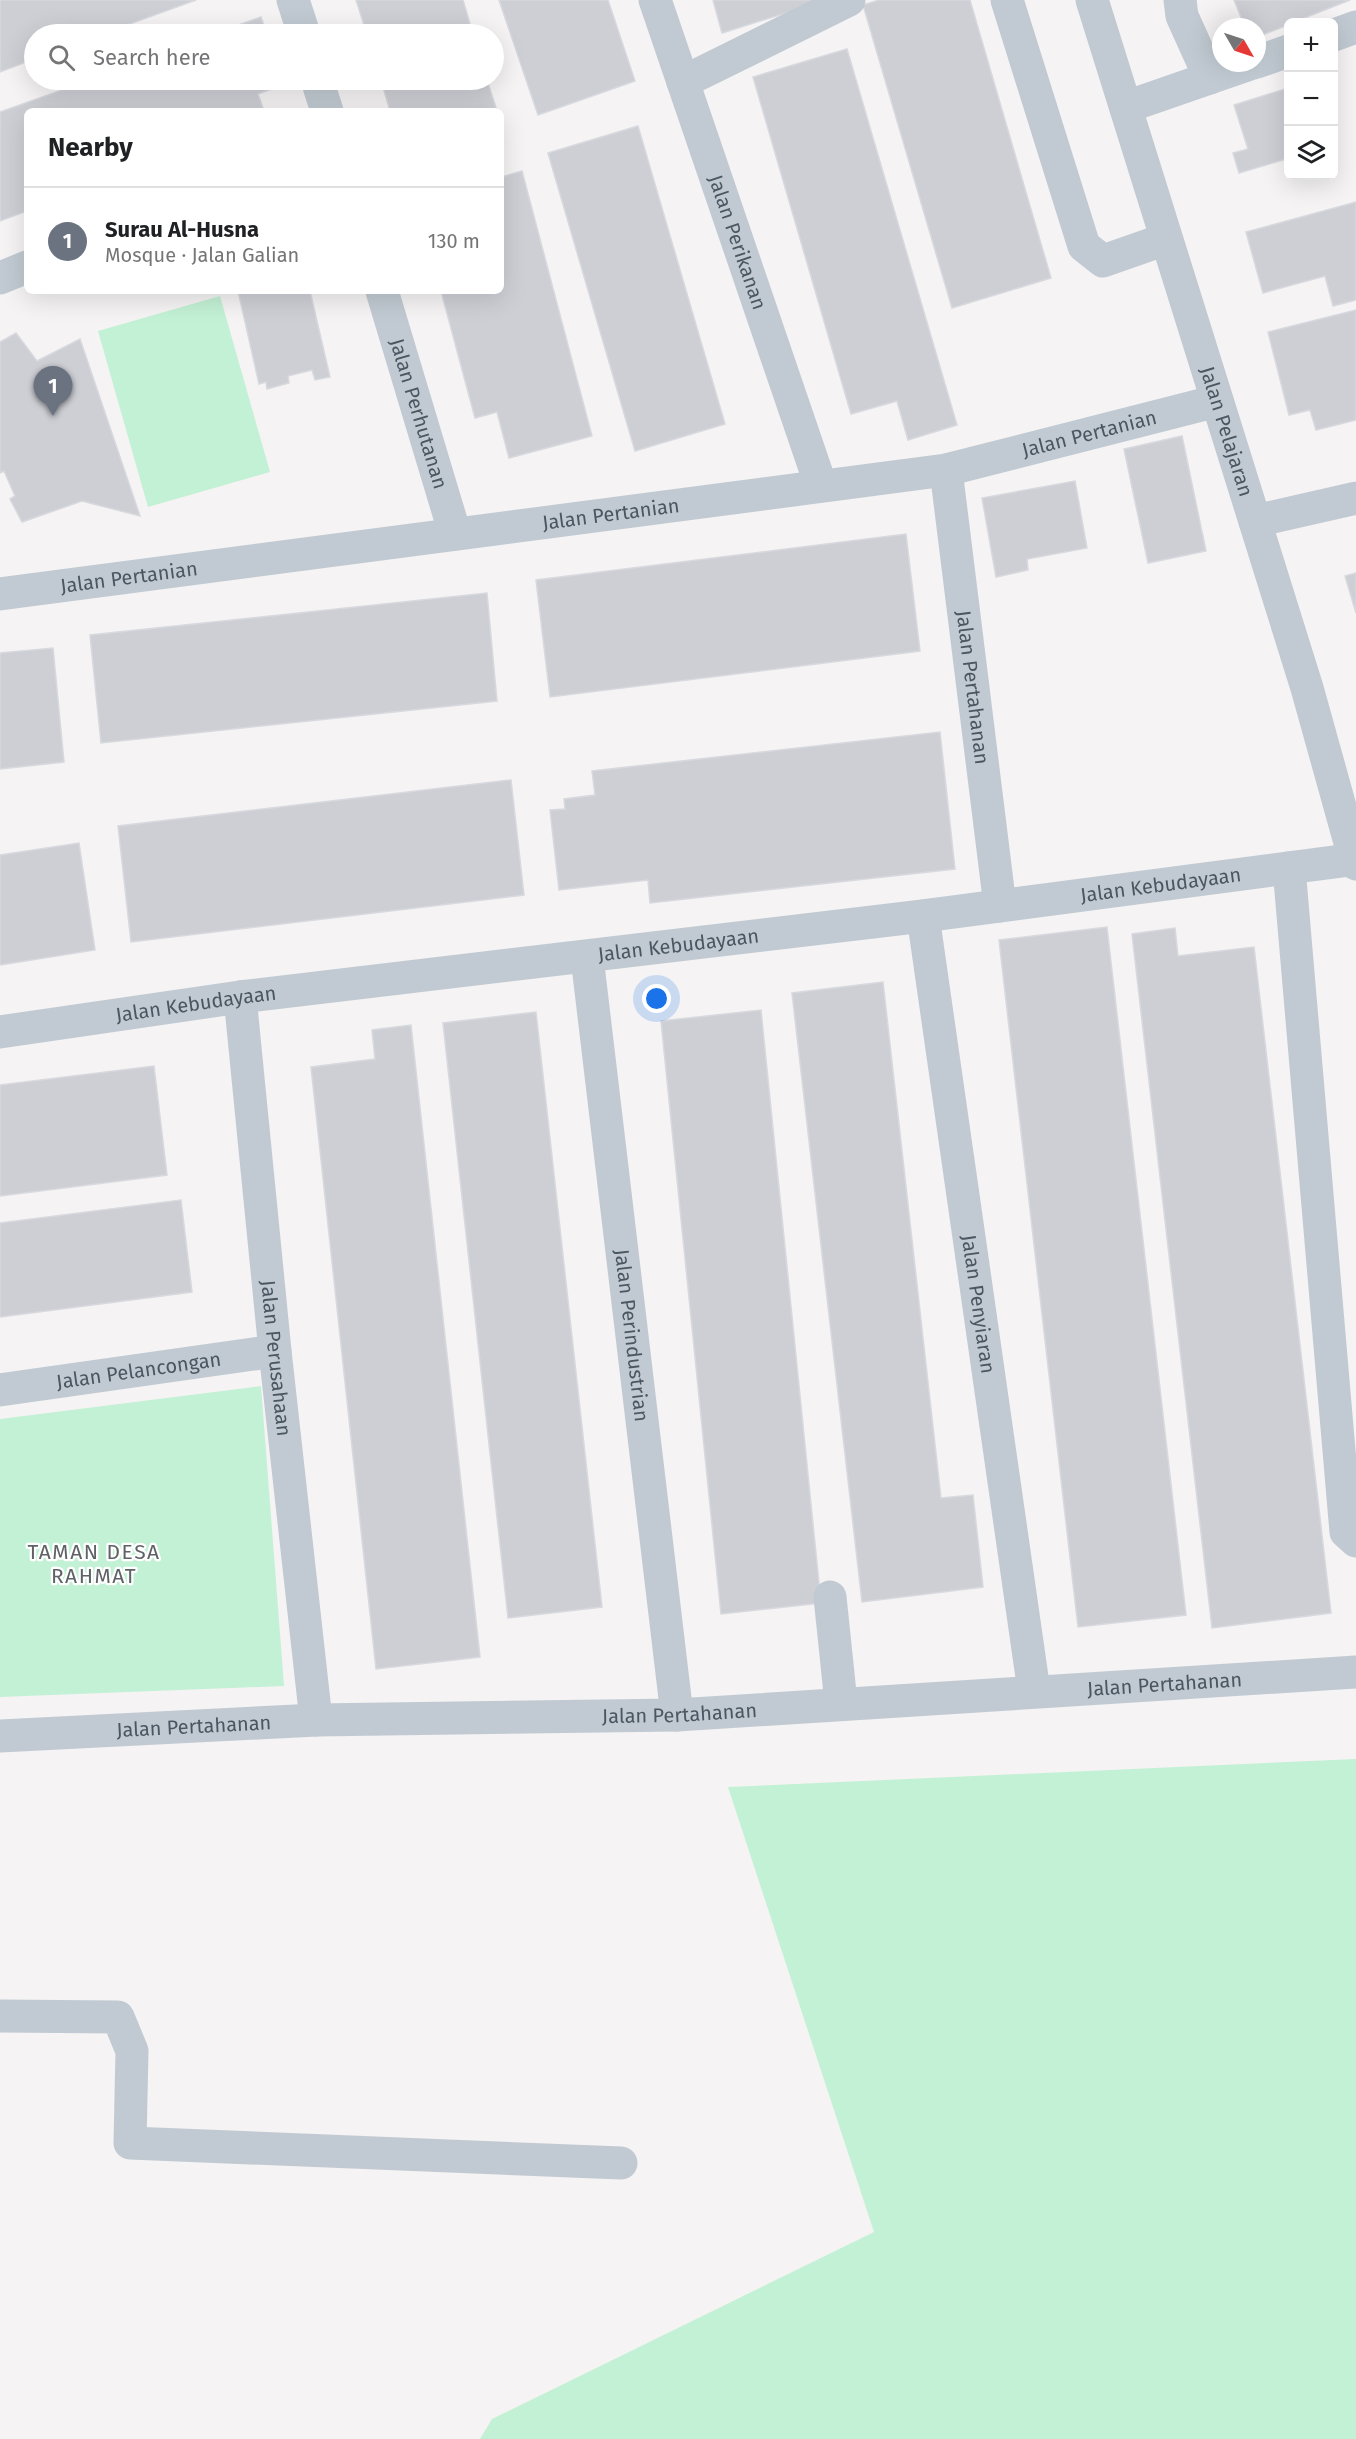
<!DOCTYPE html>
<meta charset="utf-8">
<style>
:root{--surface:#fff;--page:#f6f6f6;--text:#202124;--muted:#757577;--line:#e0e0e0;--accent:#0f766e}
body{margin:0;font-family:"Fira Sans",sans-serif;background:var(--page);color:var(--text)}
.controls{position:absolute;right:18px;top:18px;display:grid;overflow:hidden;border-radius:9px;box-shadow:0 6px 24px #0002}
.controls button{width:54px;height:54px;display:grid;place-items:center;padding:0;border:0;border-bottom:2px solid var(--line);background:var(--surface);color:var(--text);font:30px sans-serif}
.compass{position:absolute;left:1212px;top:18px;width:54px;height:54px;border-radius:50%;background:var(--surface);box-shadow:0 6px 24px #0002;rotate:129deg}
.you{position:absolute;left:657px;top:999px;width:21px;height:21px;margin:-15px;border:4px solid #fff;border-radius:50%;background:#1a73e8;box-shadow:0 0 0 9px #1a73e833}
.badge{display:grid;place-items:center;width:39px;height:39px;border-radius:50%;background:var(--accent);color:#fff;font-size:20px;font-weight:700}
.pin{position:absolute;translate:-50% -50px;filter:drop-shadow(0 2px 3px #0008)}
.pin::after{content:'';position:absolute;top:32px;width:21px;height:18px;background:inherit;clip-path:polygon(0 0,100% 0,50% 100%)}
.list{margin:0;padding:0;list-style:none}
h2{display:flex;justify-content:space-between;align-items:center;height:78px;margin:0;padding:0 24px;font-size:26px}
h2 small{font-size:20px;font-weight:400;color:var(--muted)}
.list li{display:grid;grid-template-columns:39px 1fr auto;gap:18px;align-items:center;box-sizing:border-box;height:108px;padding:0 24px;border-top:2px solid var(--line)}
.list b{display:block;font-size:22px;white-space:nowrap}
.list p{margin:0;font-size:20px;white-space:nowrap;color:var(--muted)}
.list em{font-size:20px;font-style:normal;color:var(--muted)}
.icon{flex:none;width:33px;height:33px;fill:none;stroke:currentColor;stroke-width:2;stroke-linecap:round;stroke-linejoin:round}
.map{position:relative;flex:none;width:1356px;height:2439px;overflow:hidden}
.search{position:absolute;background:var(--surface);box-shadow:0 6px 24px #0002;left:24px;top:24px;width:480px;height:66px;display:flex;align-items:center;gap:15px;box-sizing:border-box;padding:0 21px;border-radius:33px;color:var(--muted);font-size:22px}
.panel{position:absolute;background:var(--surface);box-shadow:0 6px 24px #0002;left:24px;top:108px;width:480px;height:186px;border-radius:9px}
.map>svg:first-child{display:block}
.green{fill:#c3f1d5}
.building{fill:#cdcfd5;stroke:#d7d9de;stroke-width:1.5}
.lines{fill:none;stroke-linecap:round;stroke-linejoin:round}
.minor{stroke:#c1cad2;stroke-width:33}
.labels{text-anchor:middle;stroke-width:4.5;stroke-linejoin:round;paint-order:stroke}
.street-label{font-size:20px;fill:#4a5661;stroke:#fff}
.neighbourhood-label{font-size:21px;letter-spacing:1.5px;fill:#5f6368;stroke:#fff}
</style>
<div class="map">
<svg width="1356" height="2439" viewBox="0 0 1356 2439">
<rect width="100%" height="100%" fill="#f5f3f3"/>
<g class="green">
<polygon points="220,296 270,472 148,507 98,331"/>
<polygon points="261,1386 284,1686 0,1697 0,1419"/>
<polygon points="1356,1759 1356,2439 480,2439 492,2419 874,2232 728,1787"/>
</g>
<g class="building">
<polygon points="0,0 196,0 102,34 34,34 34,59 0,72"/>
<polygon points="356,0 463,0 473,34 367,34"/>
<polygon points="499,0 608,0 635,81 538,115"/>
<polygon points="713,0 824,0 824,1 722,33"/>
<polygon points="879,0 970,0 1051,278 952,308 863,5"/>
<polygon points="1234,0 1350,0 1294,22 1288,22 1288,25 1257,37 1257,27 1245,27"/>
<polygon points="261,17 267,34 213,34"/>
<polygon points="847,49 957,425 908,440 897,401 851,414 753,77"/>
<polygon points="90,80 284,80 285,84 258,94 264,111 27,111 27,211 0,221 0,112"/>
<polygon points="381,80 487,80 497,111 390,111"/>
<polygon points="1288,88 1288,166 1286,159 1239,173 1233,153 1248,149 1234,105"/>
<polygon points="638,126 725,424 635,451 548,153"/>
<polygon points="522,171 592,436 509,458 497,412 475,418 441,291 501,291 501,177"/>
<polygon points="1356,202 1356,300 1333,306 1325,276 1263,293 1246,232"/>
<polygon points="238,291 310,291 330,377 315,380 312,370 288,376 289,383 267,389 266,382 259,384"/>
<polygon points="1356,310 1356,420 1316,430 1310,410 1289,415 1268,332"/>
<polygon points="16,333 37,361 80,339 140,516 82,501 22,522 10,499 15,496 4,471 0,473 0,342"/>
<polygon points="1182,436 1206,551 1148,563 1124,449"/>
<polygon points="1075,481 1087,548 1027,559 1028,570 996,577 982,498"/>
<polygon points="906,534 920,651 550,697 536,580"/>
<polygon points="1356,573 1356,613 1345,576"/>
<polygon points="487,593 497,701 101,743 90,635"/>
<polygon points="53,648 64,762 0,769 0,653"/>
<polygon points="940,732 955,869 650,903 648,880 559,890 550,810 565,809 564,799 595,795 592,771"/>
<polygon points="511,780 524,895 131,942 118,826"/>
<polygon points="79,843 95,950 0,965 0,855"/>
<polygon points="1107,927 1186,1615 1078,1627 999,940"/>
<polygon points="1175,928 1178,956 1254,947 1331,1613 1212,1628 1132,934"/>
<polygon points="883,982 941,1498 973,1495 983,1587 862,1602 792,993"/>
<polygon points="761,1010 821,1603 721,1614 661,1021"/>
<polygon points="536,1012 602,1607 508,1618 443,1023"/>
<polygon points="411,1025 480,1657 376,1669 311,1067 375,1059 372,1030"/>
<polygon points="154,1066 167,1175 0,1196 0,1085"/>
<polygon points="181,1200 192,1292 0,1317 0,1223"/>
</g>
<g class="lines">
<g class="minor">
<polyline points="293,0 304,34"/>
<path id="s1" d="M655,0L821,486"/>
<polyline points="1007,0 1084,246 1103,261 1166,239"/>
<path id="s2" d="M1092,0L1307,688L1356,864"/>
<polyline points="1180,0 1182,16 1210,78"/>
<polyline points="1334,35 1356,27"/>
<polyline points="1257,62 1288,51"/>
<polyline points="317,80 327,111"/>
<polyline points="683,82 849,0"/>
<polyline points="1126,107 1253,63"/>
<polyline points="0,278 27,267"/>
<path id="s3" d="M382,291L455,534"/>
<path id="s4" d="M946,470L1000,906"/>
<polyline points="1255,521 1356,498"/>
<path id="s5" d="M0,594L946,470L1217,401"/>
<polyline points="1289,868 1346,1532 1356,1541"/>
<path id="s6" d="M923,916L1034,1691"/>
<path id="s7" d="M587,957L677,1715"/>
<path id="s8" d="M240,997L275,1351L316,1720"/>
<path id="s9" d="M0,1032L240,997L923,916L1356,859"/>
<path id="s10" d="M0,1390L275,1351"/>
<polyline points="830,1597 841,1703"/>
<path id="s11" d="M0,1736L316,1720L677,1715L1356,1672"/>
<polyline points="0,2016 118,2017 132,2051 130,2143 621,2163"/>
</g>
</g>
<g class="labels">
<g class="street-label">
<text dy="7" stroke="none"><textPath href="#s1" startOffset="256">Jalan Perikanan</textPath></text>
<text dy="7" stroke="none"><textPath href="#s3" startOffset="128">Jalan Perhutanan</textPath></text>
<text dy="7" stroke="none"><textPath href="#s2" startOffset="452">Jalan Pelajaran</textPath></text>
<text dy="7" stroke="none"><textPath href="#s5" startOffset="1102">Jalan Pertanian</textPath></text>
<text dy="7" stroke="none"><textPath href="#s5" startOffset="616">Jalan Pertanian</textPath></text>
<text dy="7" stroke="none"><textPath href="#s5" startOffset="130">Jalan Pertanian</textPath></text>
<text dy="7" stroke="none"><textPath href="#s4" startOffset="219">Jalan Pertahanan</textPath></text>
<text dy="7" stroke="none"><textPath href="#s9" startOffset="1170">Jalan Kebudayaan</textPath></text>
<text dy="7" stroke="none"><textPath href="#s9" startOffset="684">Jalan Kebudayaan</textPath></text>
<text dy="7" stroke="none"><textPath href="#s9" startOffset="198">Jalan Kebudayaan</textPath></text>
<text dy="7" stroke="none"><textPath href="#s6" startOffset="392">Jalan Penyiaran</textPath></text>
<text dy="7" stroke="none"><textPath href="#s7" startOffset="381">Jalan Perindustrian</textPath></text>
<text dy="7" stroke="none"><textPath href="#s8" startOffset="363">Jalan Perusahaan</textPath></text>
<text dy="7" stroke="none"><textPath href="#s10" startOffset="140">Jalan Pelancongan</textPath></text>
<text dy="7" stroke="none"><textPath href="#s11" startOffset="1166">Jalan Pertahanan</textPath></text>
<text dy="7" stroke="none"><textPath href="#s11" startOffset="680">Jalan Pertahanan</textPath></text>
<text dy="7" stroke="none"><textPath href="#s11" startOffset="194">Jalan Pertahanan</textPath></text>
</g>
<g class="neighbourhood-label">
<text x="94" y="1559">TAMAN DESA<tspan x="94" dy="24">RAHMAT</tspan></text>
</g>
</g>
</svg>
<div class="controls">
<button>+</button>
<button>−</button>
<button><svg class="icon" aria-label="layers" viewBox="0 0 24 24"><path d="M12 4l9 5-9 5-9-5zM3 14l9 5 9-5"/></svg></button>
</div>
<svg class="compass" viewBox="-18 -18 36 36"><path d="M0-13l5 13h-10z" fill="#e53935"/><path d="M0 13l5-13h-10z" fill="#757577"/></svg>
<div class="you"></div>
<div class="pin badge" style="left:53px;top:416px;background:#6b7280">1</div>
<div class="search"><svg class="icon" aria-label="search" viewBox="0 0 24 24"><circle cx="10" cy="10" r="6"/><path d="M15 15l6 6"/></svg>Search here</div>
<section class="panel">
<h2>Nearby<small></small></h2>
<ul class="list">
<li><span class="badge" style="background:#6b7280">1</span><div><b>Surau Al-Husna</b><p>Mosque · Jalan Galian</p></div><em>130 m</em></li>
</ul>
</section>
</div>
